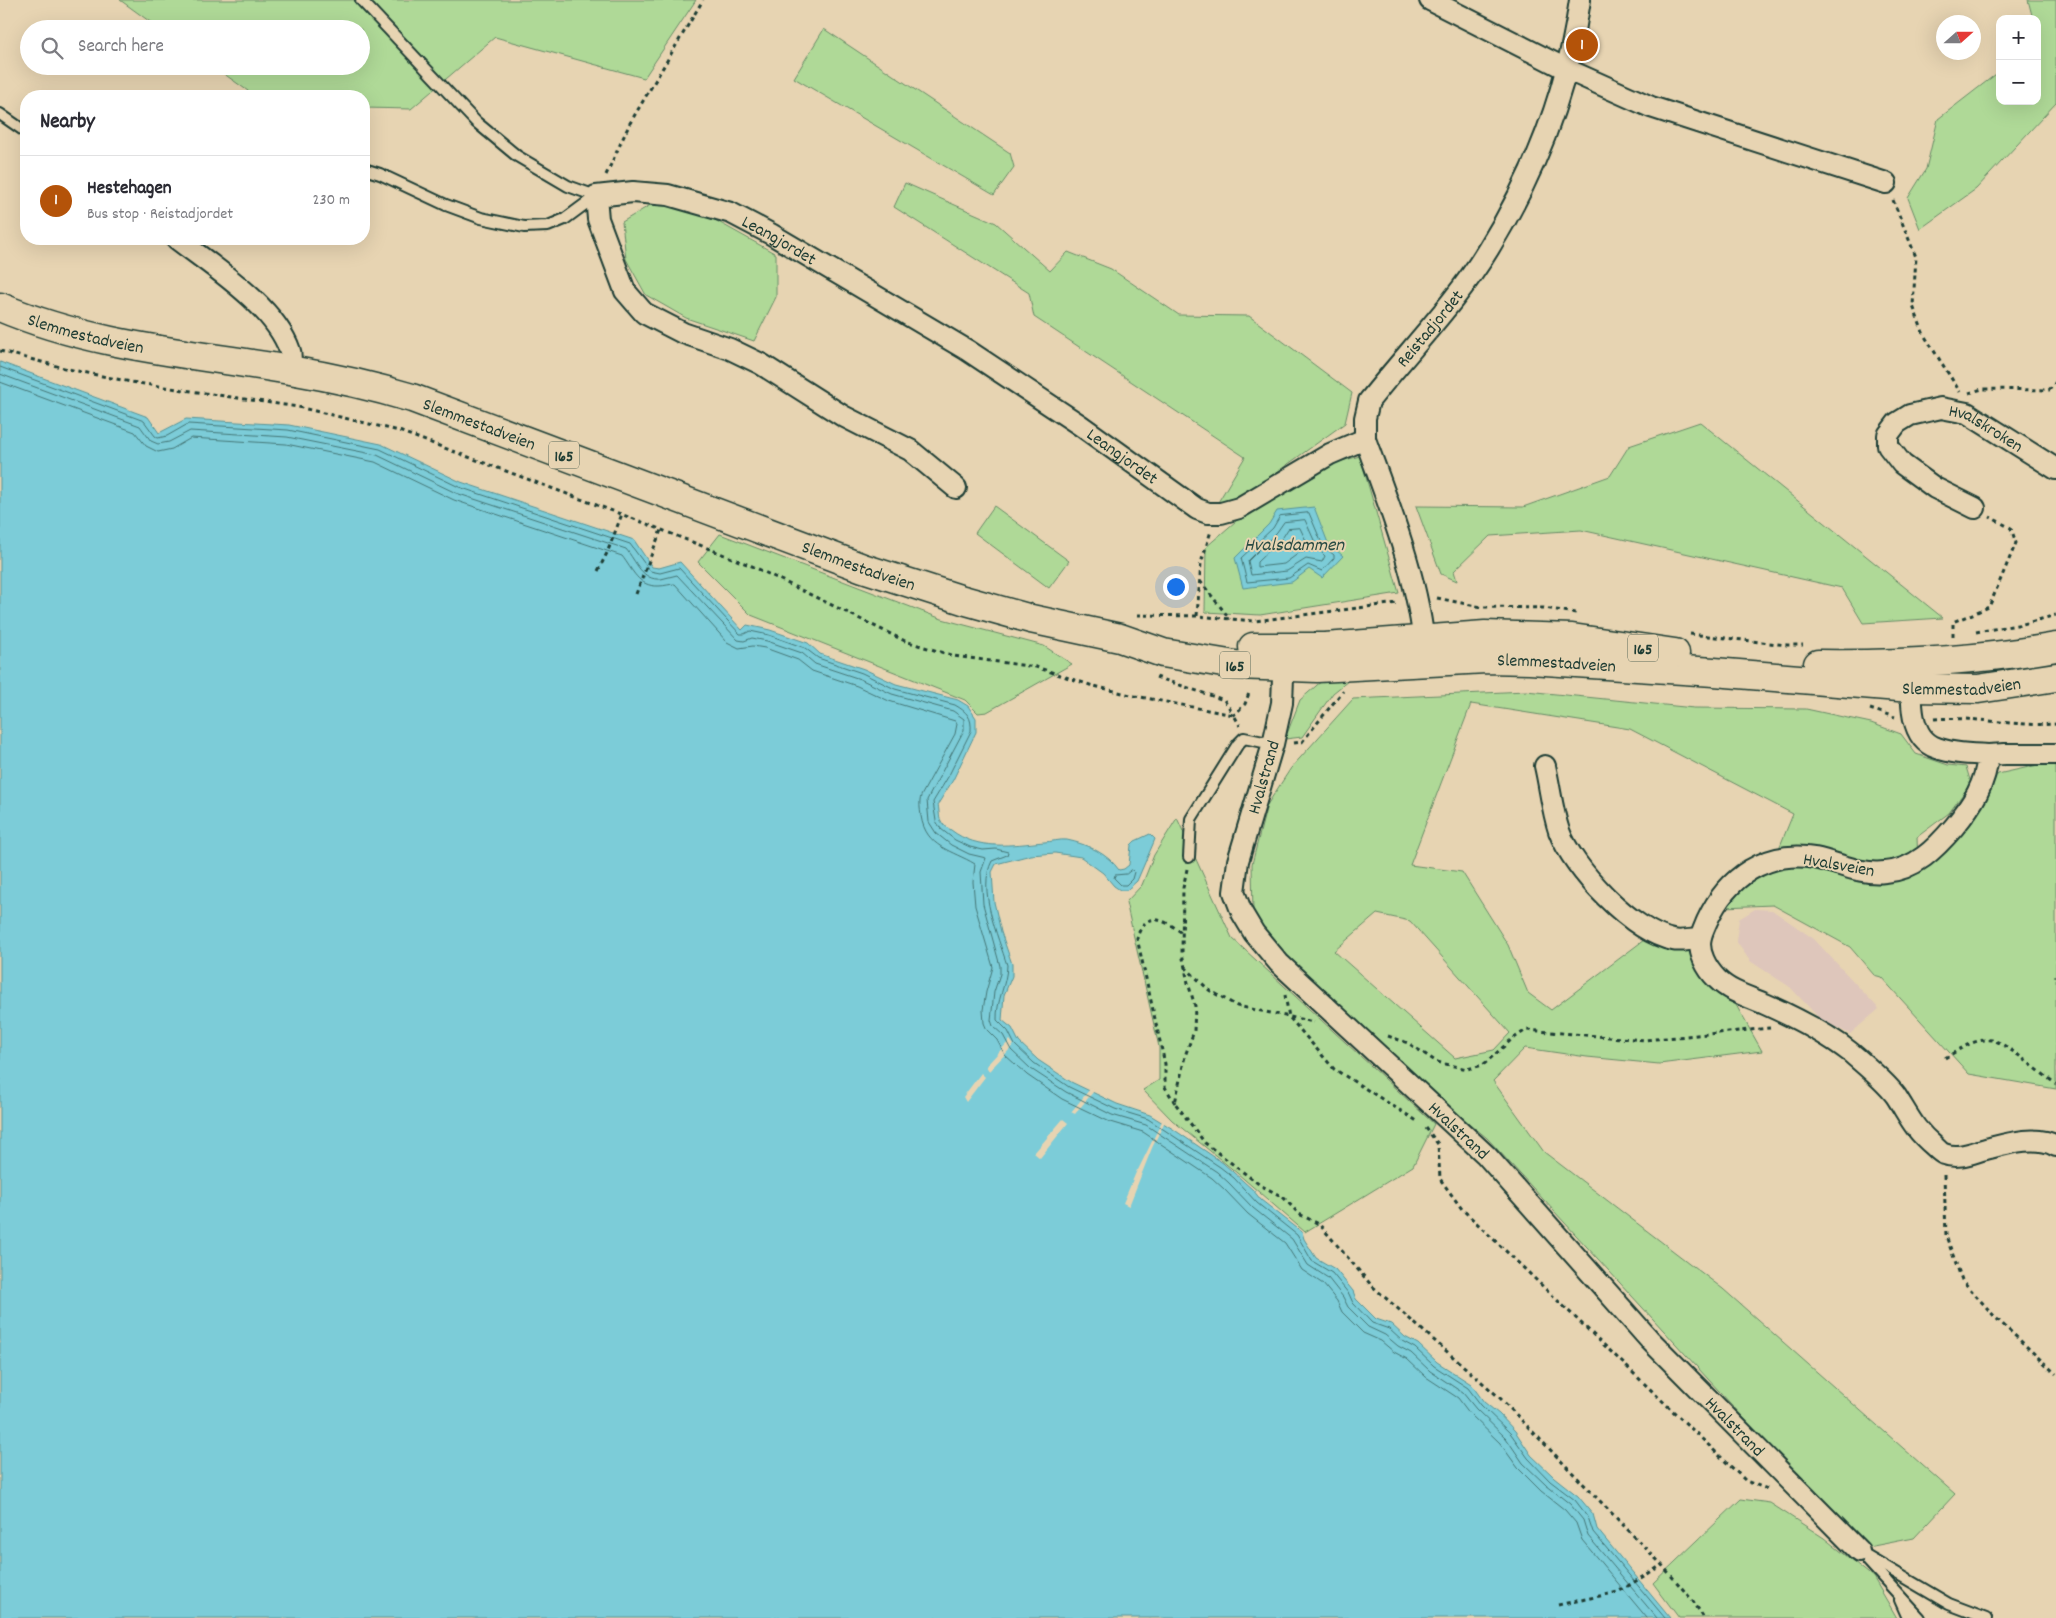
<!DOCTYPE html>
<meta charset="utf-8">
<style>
:root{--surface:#fff;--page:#f2f2f3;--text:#2b2b33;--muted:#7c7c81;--line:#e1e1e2;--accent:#b45309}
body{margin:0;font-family:Dekko,sans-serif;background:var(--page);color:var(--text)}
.controls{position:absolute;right:15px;top:15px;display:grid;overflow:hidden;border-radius:10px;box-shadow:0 5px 20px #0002}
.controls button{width:45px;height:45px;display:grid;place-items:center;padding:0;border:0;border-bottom:1px solid var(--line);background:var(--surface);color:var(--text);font:25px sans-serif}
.compass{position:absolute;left:1936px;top:15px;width:45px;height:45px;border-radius:50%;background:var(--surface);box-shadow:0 5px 20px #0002;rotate:69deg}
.you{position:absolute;left:1175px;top:586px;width:18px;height:18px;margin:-12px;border:4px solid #fff;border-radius:50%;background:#1a73e8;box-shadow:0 0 0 8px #1a73e833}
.badge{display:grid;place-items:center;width:32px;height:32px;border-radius:50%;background:var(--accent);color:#fff;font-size:16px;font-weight:700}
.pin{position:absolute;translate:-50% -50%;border:2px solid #fff;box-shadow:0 1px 5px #0006}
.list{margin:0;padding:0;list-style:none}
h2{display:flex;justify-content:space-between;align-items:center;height:65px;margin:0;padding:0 20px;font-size:21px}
h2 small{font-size:16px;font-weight:400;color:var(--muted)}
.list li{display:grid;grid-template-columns:32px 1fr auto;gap:15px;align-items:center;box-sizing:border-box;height:90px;padding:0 20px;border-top:1px solid var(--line)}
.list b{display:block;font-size:19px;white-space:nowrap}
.list p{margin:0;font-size:16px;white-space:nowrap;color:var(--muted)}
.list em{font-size:16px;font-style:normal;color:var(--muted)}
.icon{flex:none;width:28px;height:28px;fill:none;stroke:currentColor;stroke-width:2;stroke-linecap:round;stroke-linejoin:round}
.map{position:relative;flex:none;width:2056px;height:1618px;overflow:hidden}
.search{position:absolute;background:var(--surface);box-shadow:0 5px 20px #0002;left:20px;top:20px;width:350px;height:55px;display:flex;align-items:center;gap:12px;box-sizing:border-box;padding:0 18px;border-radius:28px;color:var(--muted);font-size:19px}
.panel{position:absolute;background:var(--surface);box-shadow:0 5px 20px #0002;left:20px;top:90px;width:350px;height:155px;border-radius:20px}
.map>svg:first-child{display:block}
.built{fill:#dec6bb}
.green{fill:#afd997;stroke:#678b66;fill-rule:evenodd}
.water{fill:#7cccd8;stroke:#579396}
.pier{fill:#e7d4b2}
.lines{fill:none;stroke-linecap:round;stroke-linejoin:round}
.shore{stroke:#447676;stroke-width:1}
.service-casing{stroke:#1f3d34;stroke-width:14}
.minor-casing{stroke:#1f3d34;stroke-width:24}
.primary-casing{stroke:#1f3d34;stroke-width:31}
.path{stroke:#1f3d34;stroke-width:3;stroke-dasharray:4 4;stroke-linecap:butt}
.service{stroke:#e7d4b2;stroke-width:10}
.minor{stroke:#e7d4b2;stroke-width:20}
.primary{stroke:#e7d4b2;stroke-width:28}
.labels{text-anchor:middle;stroke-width:4;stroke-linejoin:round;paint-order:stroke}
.shield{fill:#e7d4b2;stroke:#5b6a5a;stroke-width:1}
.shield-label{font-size:16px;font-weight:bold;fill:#1f3d34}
.street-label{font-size:18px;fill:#1f3d34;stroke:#e7d4b2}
.water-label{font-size:19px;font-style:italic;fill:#284b44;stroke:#e7d4b2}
</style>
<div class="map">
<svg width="2056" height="1618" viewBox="0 0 2056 1618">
<rect width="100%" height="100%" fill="#e7d4b2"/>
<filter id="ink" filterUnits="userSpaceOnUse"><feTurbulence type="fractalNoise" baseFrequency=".02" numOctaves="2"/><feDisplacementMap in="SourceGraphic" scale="10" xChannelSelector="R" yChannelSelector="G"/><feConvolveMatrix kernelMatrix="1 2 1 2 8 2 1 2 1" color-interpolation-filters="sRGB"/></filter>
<g filter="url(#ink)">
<polygon class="built" points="1755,909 1772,910 1814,939 1879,1009 1850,1034 1821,1020 1790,987 1750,961 1736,941 1739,919"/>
<g class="green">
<polygon points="120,0 696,0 644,78 495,37 411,109 364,108 364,96 255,96 213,66 361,66 361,29 160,29"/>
<polygon points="2028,0 2056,0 2056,103 1976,189 1920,229 1908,198 1926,169 1938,119 2000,71 2000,101 2037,101 2037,19 2033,19"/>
<polygon points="824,29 1010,153 1014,167 994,195 794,78"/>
<polygon points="905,183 996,223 1050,271 1068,252 1111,269 1179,315 1249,316 1352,393 1345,423 1241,498 1217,504 1245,457 1034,317 1029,293 894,207"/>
<polygon points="657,201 695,209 776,254 776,297 754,341 686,318 646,295 626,259 622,222"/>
<polygon points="1700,422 1943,618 1863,623 1842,588 1581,530 1490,536 1454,571 1457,581 1441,574 1416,506 1523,507 1610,476 1629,446"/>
<polygon points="1360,456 1399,593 1260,615 1205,612 1206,547 1243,515 1334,463"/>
<polygon points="994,506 1069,561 1049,588 975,533"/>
<polygon points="720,534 942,619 1044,646 1072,664 987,712 978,713 965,700 751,615 698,562"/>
<polygon points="1350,675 1348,681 1333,693 1302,737 1285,739 1300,700 1324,679"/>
<path d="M1526,691L1694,708L1806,709L1871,723L1901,734L1916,754L1948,765L1966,767L1971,783L1949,813L1917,837L1918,868L1998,774L2056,761V1089L1969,1074L1881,977L1874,975L1850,947L1773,905L1723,907L1710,928L1709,957L1762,1051L1659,1064L1587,1057L1525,1048L1493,1081L1544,1152L1723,1289L1955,1494L1914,1538L1863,1548L1487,1138L1420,1083L1280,951L1253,914L1252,864L1267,805L1291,768L1353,699ZM1471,704L1630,729L1793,814L1778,851L1676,950L1648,937L1551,1010L1528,993L1508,945L1462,872L1410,865ZM1377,914L1410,921L1510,1033L1494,1050L1455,1058L1334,951Z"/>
<polygon points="1177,818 1232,938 1434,1124 1413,1166 1305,1232 1237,1173 1172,1120 1143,1090 1159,1080 1159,1047 1126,902 1142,885 1154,855"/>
<polygon points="1741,1499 1770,1503 1824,1538 1873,1577 1897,1618 1679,1618 1653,1583"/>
</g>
<g class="water">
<path d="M0,362L148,417L159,433L186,419L289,425L381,444L461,482L634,540L652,567L659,568L680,562L742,630L747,625L770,630L808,643L820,654L864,669L896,684L958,700L968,706L976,718V732L953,780L938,804C939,809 939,815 940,819C942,824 946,827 951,830C978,851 1012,845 1044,842C1051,842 1060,839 1067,840C1087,844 1108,854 1119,870L1124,869L1129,865L1131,845L1135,841L1150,834L1155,839L1153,844L1137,881L1127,890H1120L1114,886L1103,873L1081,857L1055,853L1031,855L996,864L992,872L994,902L1001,932L1012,964V976L1004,995L1002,1020L1012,1028L1019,1042L1038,1060L1071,1082L1117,1104L1150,1115L1173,1129L1223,1163L1253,1190L1261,1200L1302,1232L1304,1239L1316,1258L1335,1269L1353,1291L1356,1299L1376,1319L1391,1324L1405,1337L1418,1344L1437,1362L1471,1384L1484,1402L1499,1414L1515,1431L1531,1455L1554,1477L1578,1496L1593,1514L1597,1529L1670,1618H0Z"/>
<polygon points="1314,507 1328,543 1343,556 1322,578 1309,569 1292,582 1243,588 1235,558 1269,524 1277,511"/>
</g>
<g class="pier">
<polygon points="1010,1040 1014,1045 989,1071 986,1066"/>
<polygon points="981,1073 985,1077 966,1102 963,1097"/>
<polygon points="1090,1089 1094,1091 1075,1114 1071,1112"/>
<polygon points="1063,1119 1068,1123 1040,1158 1034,1153"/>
<polygon points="1163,1119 1165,1121 1152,1148 1129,1206 1123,1203 1137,1170 1138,1170"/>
</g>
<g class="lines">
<g class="shore">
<path d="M0,367L144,421L155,436L158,438L167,436L188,424L288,430L380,449L459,487L630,544L650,571L660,573L679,568L740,634H744L750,631L769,635L805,648L818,658L862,673L895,689L955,705C967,712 972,717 971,731L948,777L933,802L936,821L941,829L955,840L970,847L983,850L996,849L1008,852L1007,855L992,861C977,889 998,936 1007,965C1007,984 996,1001 997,1020L1008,1031L1015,1045L1034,1063L1069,1087L1115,1109L1148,1119L1220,1167L1234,1178L1257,1203L1297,1235L1312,1261L1332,1273L1349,1294L1353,1303L1372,1323L1389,1329L1402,1341L1415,1348L1434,1366L1468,1388L1481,1405L1511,1434L1528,1458L1550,1481L1575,1500L1588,1517L1593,1532L1665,1618"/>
<path d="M0,374L140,426L151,441L158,444L169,442L190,431L287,437L377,455L456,493L626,549C636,561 642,581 661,579C666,578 672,576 677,575L738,640L744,641L752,638L767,641L802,653L815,664L860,679L892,694L953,711L964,719V730L927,800L929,822L936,833L951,845L969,854L986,858L981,872L983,904L1000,966V974L994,992L991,1020L993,1026L1003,1035L1011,1050L1031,1069L1066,1092L1112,1115L1146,1125L1217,1172L1229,1183L1253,1208L1292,1239L1308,1265L1328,1278L1343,1297L1348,1307L1368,1327L1385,1335L1398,1346L1411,1353L1430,1371L1463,1393L1476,1409L1506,1438L1523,1463L1546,1485L1570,1504L1583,1520L1588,1536L1657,1618"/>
<path d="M0,382L135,432L146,446L158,452L172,449L191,438L286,444L375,462L454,500L622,556C633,570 638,587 659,586C665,586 670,584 675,584L727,642L739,648L753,646L765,648L798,660L812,671L857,686L889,701L955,721L957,724L955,734L921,796C919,803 920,808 921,816C926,848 952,850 975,864L973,882L975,906L993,967L986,992L983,1010L984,1023L987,1030L997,1040L1005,1055L1027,1075L1062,1099L1110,1122L1143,1132L1212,1178L1224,1189L1248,1214L1285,1243L1302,1270L1323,1284L1337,1301L1342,1312L1363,1333L1381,1341L1394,1352L1407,1359L1426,1377L1458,1398L1470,1414L1500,1443L1518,1468L1541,1491L1565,1510L1576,1523L1582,1540L1647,1618"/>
<polygon points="1309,513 1323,546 1334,555 1334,558 1322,571 1308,565 1289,578 1247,582 1241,558 1273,528 1280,516"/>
<polygon points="1305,520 1318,549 1325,556 1322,562 1306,559 1287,571 1251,575 1248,561 1277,532 1284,522"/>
<polygon points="1300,528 1309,547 1309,550 1299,553 1284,564 1257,567 1257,562 1283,537 1288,529"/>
<polygon points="1132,870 1134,872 1132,879 1126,885 1121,885 1114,878 1115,875 1126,874"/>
</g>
<defs>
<g id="service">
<polyline points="361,0 476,122 517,156 568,186 596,196"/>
<polyline points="0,114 26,132"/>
<polyline points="364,169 380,174 446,205 481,218 524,227 548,226 565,219 596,196"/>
<polyline points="1189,857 1191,819 1238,744 1244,738 1273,744"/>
<polyline points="1859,1551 1949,1604 1986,1618"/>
<polyline points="1868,1561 1920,1618"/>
<polyline points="1900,1600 1908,1618"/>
</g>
<g id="minor">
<polyline points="1430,0 1566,69 1651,107 1886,183"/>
<path d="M177,239C213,267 275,306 290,351C292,356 290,364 290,370"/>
<path id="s1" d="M956,488L910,450L843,416L761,364L730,349L683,333L644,313L625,291L598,219L596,196L633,192L668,195L731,213L771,234L967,350L1080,425L1197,509L1208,513H1221L1239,508L1330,454L1365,439"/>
<path id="s2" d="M1975,508L1935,488L1902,464L1888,446V435L1897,423L1910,415L1941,408L1967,413L2056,469"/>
<path id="s3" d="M1284,653L1282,703L1273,744L1238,861L1234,892L1242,913L1254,933L1279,963L1486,1155L1649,1339L1859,1551"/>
<path id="s4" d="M1425,653C1419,580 1390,508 1365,439V418L1369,401C1409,350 1456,303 1489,248C1536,172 1568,88 1580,0"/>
<path d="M1912,676C1911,699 1909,739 1937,748C1953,754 1971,754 1988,755C1986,784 1972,805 1954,827C1936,848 1915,870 1885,872C1860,875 1839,863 1815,858C1766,850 1727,877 1707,921C1705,926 1702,932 1701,937C1697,952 1707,969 1717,979C1730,992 1749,997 1765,1004C1794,1017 1825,1032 1850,1052C1864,1064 1886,1082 1896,1096C1910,1118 1914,1129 1934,1146C1937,1149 1941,1153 1944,1154C1960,1160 1975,1151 1990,1148C2009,1143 2038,1135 2056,1146"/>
<polyline points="1988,755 2005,754 2056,754"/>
<path d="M1545,766C1550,787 1552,810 1559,831C1573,869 1632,932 1673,940C1681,942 1692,939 1700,939"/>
</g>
<g id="primary">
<path id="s5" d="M0,307C95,347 190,353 290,370C331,377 372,386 412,398L863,568L963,600L1031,619L1120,638L1163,653L1235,665L1317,668L1486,659L1530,660L1714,672L1911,688L1978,689L2056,677"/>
<polyline points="1253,647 1325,647 1485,635 1572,638 1675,653"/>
<path d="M1818,664C1899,665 1976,661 2056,647"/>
</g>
</defs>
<use href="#service" class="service-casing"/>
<use href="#minor" class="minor-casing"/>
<use href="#primary" class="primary-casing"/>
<g class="path">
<polyline points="606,175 630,123 703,0"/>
<polyline points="1893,200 1916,257 1913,306 1924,335 1960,392"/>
<polyline points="0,351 68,369 131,382 298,407 399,431 642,522 752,566 905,641 954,656 1036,667 1090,685 1135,696 1234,715 1240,726"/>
<polyline points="1969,393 1982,389 2049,390 2056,382"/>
<polyline points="598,571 607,553 622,514"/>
<polyline points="1200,581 1230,619"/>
<polyline points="636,594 661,530"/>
<polyline points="1437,598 1481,607 1544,608 1576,613"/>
<polyline points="1137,615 1197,616 1254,621 1397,603"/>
<polyline points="1197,616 1201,563 1211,531"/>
<polyline points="1976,632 2023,624 2056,615"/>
<polyline points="1690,634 1787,645 1803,645"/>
<polyline points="1953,636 1953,622 1989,607 2016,543 2011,528 1990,517"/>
<polyline points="1156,677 1224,700 1234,715 1245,704 1249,693"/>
<polyline points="1870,709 1895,717"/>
<path d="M1934,719C1975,716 2015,727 2056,724"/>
<polyline points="1294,743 1302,742 1343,691"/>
<polyline points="1187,869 1183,888 1182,953 1188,983 1195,1006 1194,1031 1185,1056 1175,1103 1205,1143 1260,1185 1283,1197 1299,1214 1319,1224 1372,1286 1500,1398 1662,1565 1693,1601 1704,1618"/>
<polyline points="1185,967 1209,990 1237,1006 1314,1022"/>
<polyline points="2056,975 2056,977"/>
<polyline points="1285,995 1289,1017 1334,1069 1417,1121"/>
<polyline points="1388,1036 1408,1043 1437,1062 1467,1069 1483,1065 1511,1040 1526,1030 1645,1040 1770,1028"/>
<path d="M1945,1058C1959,1050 1974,1038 1992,1040C2005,1042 2043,1075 2056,1084"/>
<path d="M1175,1103L1165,1087V1064L1137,938C1145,910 1163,919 1181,932"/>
<polyline points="1426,1128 1438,1144 1440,1179 1462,1209 1746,1481 1770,1490"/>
<polyline points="1944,1175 1946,1236 1962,1280 1996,1318 2056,1374"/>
<polyline points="1558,1605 1618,1592 1662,1565"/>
</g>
<use href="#service" class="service"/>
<use href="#minor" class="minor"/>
<use href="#primary" class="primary"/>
</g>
</g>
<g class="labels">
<g class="shield">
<rect x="549" y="441.5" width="30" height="27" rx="4"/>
<rect x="1628" y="634.5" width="30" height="27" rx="4"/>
<rect x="1220" y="651.5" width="30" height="27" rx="4"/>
</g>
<g class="shield-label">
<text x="564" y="461">165</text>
<text x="1643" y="654">165</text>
<text x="1235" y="671">165</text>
</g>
<g class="street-label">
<text dy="6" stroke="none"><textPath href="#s1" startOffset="682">Leangjordet</textPath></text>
<text dy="6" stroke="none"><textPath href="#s4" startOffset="356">Reistadjordet</textPath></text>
<text dy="6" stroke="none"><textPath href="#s5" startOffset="90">Slemmestadveien</textPath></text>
<text dy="6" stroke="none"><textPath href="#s5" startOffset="495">Slemmestadveien</textPath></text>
<text dy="6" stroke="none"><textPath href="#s2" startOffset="231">Hvalskroken</textPath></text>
<text dy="6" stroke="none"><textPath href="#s1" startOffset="1088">Leangjordet</textPath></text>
<text dy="6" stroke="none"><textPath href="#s5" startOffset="900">Slemmestadveien</textPath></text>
<text dy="6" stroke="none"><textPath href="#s5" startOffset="1612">Slemmestadveien</textPath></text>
<text dy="6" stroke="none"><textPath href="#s5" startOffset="2018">Slemmestadveien</textPath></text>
<text transform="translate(1263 777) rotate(-74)" y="6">Hvalstrand</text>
<text transform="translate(1839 864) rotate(10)" y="6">Hvalsveien</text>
<text dy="6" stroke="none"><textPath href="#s3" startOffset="576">Hvalstrand</textPath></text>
<text dy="6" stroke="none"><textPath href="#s3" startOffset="981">Hvalstrand</textPath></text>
</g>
<g class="water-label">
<text x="1294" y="550">Hvalsdammen</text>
</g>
</g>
</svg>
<div class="controls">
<button>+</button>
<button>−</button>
</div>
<svg class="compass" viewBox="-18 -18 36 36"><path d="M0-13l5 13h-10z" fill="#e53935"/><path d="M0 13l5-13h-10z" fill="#7c7c81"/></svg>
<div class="you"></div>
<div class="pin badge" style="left:1582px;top:45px">1</div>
<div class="search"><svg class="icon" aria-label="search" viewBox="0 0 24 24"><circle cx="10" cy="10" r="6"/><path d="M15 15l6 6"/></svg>Search here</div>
<section class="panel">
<h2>Nearby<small></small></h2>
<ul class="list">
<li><span class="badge">1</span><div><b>Hestehagen</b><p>Bus stop · Reistadjordet</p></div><em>230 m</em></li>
</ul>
</section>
</div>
